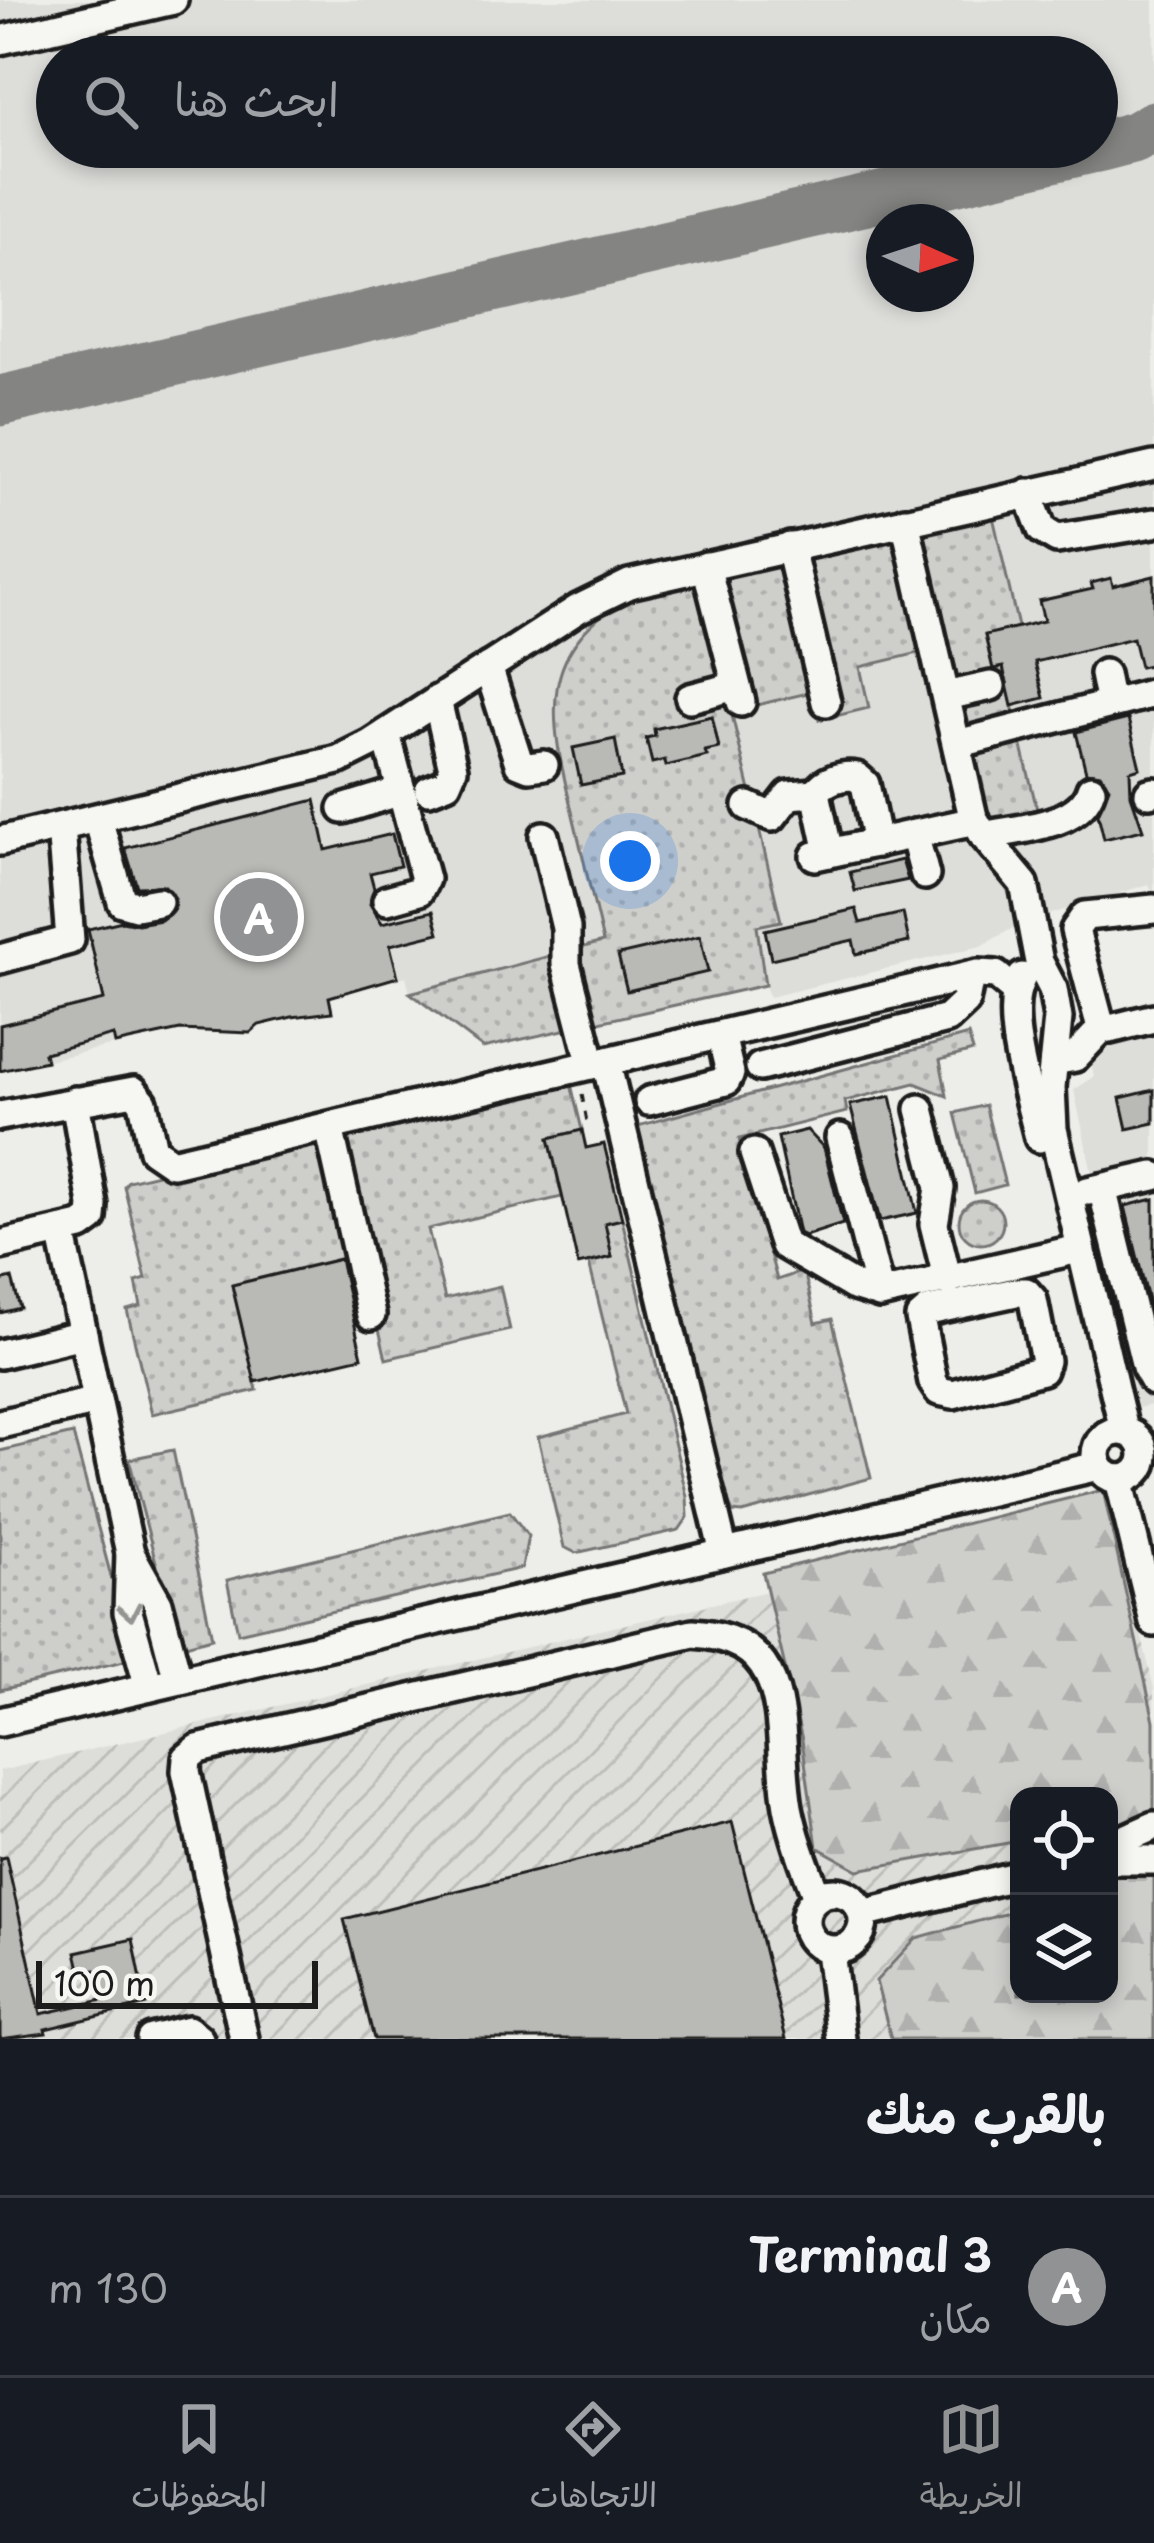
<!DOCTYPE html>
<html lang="ar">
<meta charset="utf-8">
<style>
:root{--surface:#171b24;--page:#242831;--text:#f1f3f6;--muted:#9ea1a6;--line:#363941;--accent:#919294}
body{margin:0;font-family:"Playpen Sans","Playpen Sans Arabic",sans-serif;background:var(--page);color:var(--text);direction:rtl}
.controls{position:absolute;right:36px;bottom:36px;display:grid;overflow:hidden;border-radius:24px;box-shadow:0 6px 18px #0003}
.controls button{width:108px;height:108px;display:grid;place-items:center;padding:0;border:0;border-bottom:3px solid var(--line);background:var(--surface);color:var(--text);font:60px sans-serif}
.compass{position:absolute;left:866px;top:204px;width:108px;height:108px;border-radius:50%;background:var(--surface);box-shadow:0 6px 18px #0003;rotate:93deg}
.scale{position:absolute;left:36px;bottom:30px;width:282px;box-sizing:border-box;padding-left:12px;border:6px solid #1c1c1c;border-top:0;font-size:33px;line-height:42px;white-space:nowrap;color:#1c1c1c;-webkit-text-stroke:9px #f6f6f2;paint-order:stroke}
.you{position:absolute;left:630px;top:861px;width:42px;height:42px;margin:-30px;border:9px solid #fff;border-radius:50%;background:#1a73e8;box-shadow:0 0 0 18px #1a73e833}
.badge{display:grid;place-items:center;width:78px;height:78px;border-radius:50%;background:var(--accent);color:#fff;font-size:39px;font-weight:700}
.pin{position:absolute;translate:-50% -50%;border:6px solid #fff;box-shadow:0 3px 12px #0006}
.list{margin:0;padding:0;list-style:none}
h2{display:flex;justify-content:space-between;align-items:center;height:156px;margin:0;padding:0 48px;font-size:51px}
h2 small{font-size:39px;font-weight:400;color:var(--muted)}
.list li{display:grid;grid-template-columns:78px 1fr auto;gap:36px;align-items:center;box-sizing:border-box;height:180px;padding:0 48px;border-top:3px solid var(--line)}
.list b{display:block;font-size:45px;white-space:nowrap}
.list p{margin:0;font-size:39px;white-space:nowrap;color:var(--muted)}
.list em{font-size:39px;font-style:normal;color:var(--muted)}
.icon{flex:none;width:66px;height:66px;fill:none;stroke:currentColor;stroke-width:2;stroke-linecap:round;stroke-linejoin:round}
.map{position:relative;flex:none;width:1154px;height:2039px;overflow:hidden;direction:ltr}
.search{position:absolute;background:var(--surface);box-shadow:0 6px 18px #0003;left:36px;right:36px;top:36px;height:132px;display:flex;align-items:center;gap:30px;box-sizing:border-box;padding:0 42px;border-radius:66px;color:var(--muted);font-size:45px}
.sheet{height:336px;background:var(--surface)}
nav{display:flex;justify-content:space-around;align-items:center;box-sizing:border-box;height:168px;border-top:3px solid var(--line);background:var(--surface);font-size:33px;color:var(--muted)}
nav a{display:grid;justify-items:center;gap:6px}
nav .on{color:var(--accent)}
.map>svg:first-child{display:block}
.built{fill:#ddddda;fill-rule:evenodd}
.industrial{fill:url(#industrial-furrows);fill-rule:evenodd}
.grass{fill:url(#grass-dots);stroke:#757574;stroke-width:3}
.forest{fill:url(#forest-firs);stroke:#757574;stroke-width:3}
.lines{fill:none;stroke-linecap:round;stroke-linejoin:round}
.taxiway{stroke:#848482;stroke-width:51}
.building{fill:#b9b9b6;stroke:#1c1c1c;stroke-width:3}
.minor-casing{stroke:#1c1c1c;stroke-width:36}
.path{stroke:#1c1c1c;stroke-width:3;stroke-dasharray:9 9;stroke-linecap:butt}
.minor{stroke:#f6f6f2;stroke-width:27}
.oneway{stroke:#949492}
</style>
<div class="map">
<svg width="1154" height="2039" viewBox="0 0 1154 2039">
<defs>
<pattern id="industrial-furrows" width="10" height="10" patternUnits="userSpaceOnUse" patternTransform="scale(3)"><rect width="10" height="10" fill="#ddddda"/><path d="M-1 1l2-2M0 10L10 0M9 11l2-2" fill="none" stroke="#bdbdba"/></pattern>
<pattern id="grass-dots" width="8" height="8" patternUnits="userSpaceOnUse" patternTransform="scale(3)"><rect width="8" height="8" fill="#cececb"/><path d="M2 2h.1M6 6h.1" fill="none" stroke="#b0b0ae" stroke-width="1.8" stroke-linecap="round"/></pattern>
<pattern id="forest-firs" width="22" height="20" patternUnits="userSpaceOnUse" patternTransform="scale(3)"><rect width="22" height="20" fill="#cececb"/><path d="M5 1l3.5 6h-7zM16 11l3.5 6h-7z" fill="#b0b0ae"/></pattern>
</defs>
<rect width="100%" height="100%" fill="#edede9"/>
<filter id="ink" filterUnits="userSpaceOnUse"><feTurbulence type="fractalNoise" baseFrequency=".00833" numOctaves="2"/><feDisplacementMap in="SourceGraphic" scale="24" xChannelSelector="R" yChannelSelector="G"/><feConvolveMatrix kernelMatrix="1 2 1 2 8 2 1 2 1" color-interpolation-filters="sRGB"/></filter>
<g filter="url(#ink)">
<g class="built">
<path d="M0,0H1154V895L1149,884L1022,923L981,946L769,997L765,985L483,1048L410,993L406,976L330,997L332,1013L292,1017L259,1025L250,1033L180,1030L0,1071ZM57,57H1097V147H57ZM884,222H956V294H884Z"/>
<polygon points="1154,1037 1154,1418 1153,1418 1151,1405 1138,1408 1087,1175 1092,1173 1074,1090 1094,1077 1089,1051"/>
</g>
<path class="industrial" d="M1112,1510L1154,1689V2039H0V1771ZM1019,1796H1109V1994H1019Z"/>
<g class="grass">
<path d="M992,512L1018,627L985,636L993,669L1003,667L1039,818L976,833L931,650L860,667L869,708L819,720L812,692L731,711L781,921L757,926L765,985L483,1048L410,993L603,942C593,900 583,858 573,815C549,717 533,648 638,592Z"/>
<polygon points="968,1035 973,1051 940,1060 947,1096 915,1083 845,1101 847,1112 739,1139 777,1280 804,1271 816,1323 832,1319 871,1478 742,1513 733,1512 723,1491 634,1127"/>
<polygon points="571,1084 582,1130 549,1138 562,1197 428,1229 445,1299 500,1286 510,1330 386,1359 346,1188 343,1137"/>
<polygon points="985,1105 1005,1185 975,1193 955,1113"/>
<polygon points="319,1135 347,1257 232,1285 257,1390 152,1414 127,1310 141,1306 136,1282 146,1279 124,1186 128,1181"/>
<circle cx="981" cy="1222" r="22"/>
<polygon points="622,1219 687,1497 688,1517 679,1530 576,1553 564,1547 538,1437 626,1414 589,1263 612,1257 605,1223"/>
<polygon points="73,1434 133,1659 0,1690 0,1451"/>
<polygon points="173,1450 212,1638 178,1647 129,1459"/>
<polygon points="510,1512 528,1536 522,1568 238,1633 227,1580"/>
</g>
<polygon class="forest" points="1103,1490 1154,1721 1154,2039 891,2039 876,1981 916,1938 1019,1910 1019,1994 1109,1994 1109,1796 1019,1796 1019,1841 858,1870 817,1847 802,1740 763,1573"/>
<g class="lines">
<g class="taxiway">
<polyline points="1097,147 1135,137 1154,126"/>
<polyline points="0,401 1096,147"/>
</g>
</g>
<g class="building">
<polygon points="1154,576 1154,664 1140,667 1133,638 1035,662 1044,698 1012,706 1003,667 993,669 985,635 1044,621 1039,601 1093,589 1091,583 1111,578 1113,586"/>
<polygon points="712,716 719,748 705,751 707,756 666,766 665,760 652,763 646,738 655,736 654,729"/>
<polygon points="1128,719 1140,768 1130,771 1131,795 1143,830 1104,839 1098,814 1109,787 1100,774 1086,772 1076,732"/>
<polygon points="615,739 622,777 581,785 573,748"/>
<polygon points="315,800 326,850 392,834 400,866 370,873 374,888 370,904 382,923 433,911 439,933 390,945 398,977 329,997 332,1012 292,1017 259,1025 250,1033 180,1030 115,1044 113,1035 44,1053 46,1061 0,1071 0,1025 104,1000 88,929 122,921 138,924 161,920 174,909 175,898 165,886 137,887 125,848"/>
<polygon points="902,860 908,880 855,891 850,872"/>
<polygon points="856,909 860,923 903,913 909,942 856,954 853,940 771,959 765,930"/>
<polygon points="700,936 708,972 627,991 618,955"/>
<polygon points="1154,1090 1154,1123 1127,1129 1120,1098"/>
<polygon points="891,1096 917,1213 880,1221 850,1105"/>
<polygon points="582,1130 586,1148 604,1144 622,1219 605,1223 612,1257 578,1265 549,1138"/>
<polygon points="807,1130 824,1148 843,1224 805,1236 799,1233 778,1137"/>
<polygon points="1154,1199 1154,1316 1152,1316 1125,1206"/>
<polygon points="340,1259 362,1357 255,1382 232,1285"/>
<polygon points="12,1278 20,1308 0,1313 0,1281"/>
<polygon points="732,1822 786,2039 374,2039 344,1919"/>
<polygon points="6,1857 41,2014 102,2000 95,1970 81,1973 76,1952 133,1939 146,2005 45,2029 46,2033 0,2039 0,1858"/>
</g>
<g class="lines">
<defs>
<g id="minor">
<polyline points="0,40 173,0"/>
<polyline points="1028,493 1042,530 1057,539 1154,523"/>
<polyline points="905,521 973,817 984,836 1024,884 1039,962 1053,989 1058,1018 1051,1087 1053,1129 1124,1430"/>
<polyline points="790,547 826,702"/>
<polyline points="706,566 741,702"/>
<polyline points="488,667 519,763 529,767 544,765"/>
<polyline points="1104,674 1110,704"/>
<polyline points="946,696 991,686"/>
<polyline points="690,698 736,686"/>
<polyline points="386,734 425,879 419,891 387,900"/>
<polyline points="957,744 1154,693"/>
<polyline points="429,790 447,783 453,769 437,700"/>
<polyline points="1149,793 1154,792"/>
<polyline points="748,806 772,817 789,795 816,793"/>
<polyline points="343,809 401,791"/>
<polyline points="98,819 122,902 136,906 158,902"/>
<polyline points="914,834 925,875"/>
<polyline points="544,836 566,928 566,964 592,1065"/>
<path d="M984,836C1018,828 1080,827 1091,789"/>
<polyline points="0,841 338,760 370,744 578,609 629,584 1154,466"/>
<path d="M829,853L816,793C824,780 843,774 857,777L865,784L877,843"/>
<polyline points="815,856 975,821"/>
<polyline points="1154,909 1085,916 1075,930 1100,1024 1110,1029 1154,1018"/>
<polyline points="0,959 70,940 61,827"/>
<path d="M1022,977C1001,1013 1030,1097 1039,1138"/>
<polyline points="1054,1061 1075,1057 1103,1027"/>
<polyline points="606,1062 724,1553"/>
<polyline points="760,1067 947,1019 965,1002 970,976"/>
<polyline points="649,1101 726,1081 730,1073 721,1035"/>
<polyline points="920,1109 940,1188 934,1224 948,1281"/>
<polyline points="0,1116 134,1091 143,1102 153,1150 172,1163 978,974 996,975 1015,991"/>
<polyline points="329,1127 371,1315"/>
<polyline points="840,1138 880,1294"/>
<polyline points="754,1153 784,1245 854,1286 880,1294 1079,1249"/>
<polyline points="1102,1188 1146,1367 1154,1381"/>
<polyline points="1088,1191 1154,1176"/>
<polyline points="61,1231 130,1553 128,1612 149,1687"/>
<polyline points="0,1245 81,1226 92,1218 93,1205 75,1101"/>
<polygon points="1016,1292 1026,1292 1033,1300 1045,1361 1042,1370 953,1394 939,1391 933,1382 920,1318 928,1311"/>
<polyline points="0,1354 83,1334"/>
<polyline points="0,1424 97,1401"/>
<circle cx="1120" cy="1455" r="24"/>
<polyline points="1119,1479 1154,1622"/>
<polyline points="130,1553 158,1603 178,1680"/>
<polyline points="0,1722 1098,1466"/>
<polyline points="1109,1846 1154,1826"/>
<polyline points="1109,1860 1154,1860"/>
<circle cx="834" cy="1921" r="29"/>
<polyline points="863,1914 1019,1875"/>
<polyline points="830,1951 841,2039"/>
<polyline points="151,2039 188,2030 199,2039"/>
<path d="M244,2039L186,1771L187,1758L198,1749L693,1633C800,1639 775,1733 788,1807C794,1838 806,1868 817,1897"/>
</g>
</defs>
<use href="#minor" class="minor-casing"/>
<polyline class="path" points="582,1094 588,1128"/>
<use href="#minor" class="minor"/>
</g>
<defs><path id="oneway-chevron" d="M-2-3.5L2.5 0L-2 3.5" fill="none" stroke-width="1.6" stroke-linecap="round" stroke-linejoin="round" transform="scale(3)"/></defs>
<use class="oneway" href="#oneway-chevron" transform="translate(130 1612) rotate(79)"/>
</g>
</svg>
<div class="controls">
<button><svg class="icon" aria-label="locate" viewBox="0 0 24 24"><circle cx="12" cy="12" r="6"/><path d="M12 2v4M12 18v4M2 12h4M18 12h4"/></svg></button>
<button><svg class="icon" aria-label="layers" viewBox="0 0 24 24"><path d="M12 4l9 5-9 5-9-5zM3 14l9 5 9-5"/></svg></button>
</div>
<svg class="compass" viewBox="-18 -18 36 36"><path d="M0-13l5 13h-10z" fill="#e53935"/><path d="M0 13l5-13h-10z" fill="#9ea1a6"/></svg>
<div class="scale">100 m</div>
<div class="you"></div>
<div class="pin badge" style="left:259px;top:917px">A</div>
<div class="search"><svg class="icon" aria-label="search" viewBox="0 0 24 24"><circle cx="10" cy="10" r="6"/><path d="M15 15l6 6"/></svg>ابحث هنا</div>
</div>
<section class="sheet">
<h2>بالقرب منك<small></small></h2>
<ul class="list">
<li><span class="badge">A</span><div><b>Terminal 3</b><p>مكان</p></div><em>130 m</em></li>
</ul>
</section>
<nav>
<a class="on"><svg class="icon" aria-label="map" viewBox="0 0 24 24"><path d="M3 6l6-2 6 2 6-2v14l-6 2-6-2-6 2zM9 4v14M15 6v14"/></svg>الخريطة</a>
<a><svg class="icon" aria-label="directions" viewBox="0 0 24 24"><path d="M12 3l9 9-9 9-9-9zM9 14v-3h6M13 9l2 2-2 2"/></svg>الاتجاهات</a>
<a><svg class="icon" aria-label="saved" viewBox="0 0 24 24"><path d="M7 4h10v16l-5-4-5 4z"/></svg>المحفوظات</a>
</nav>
